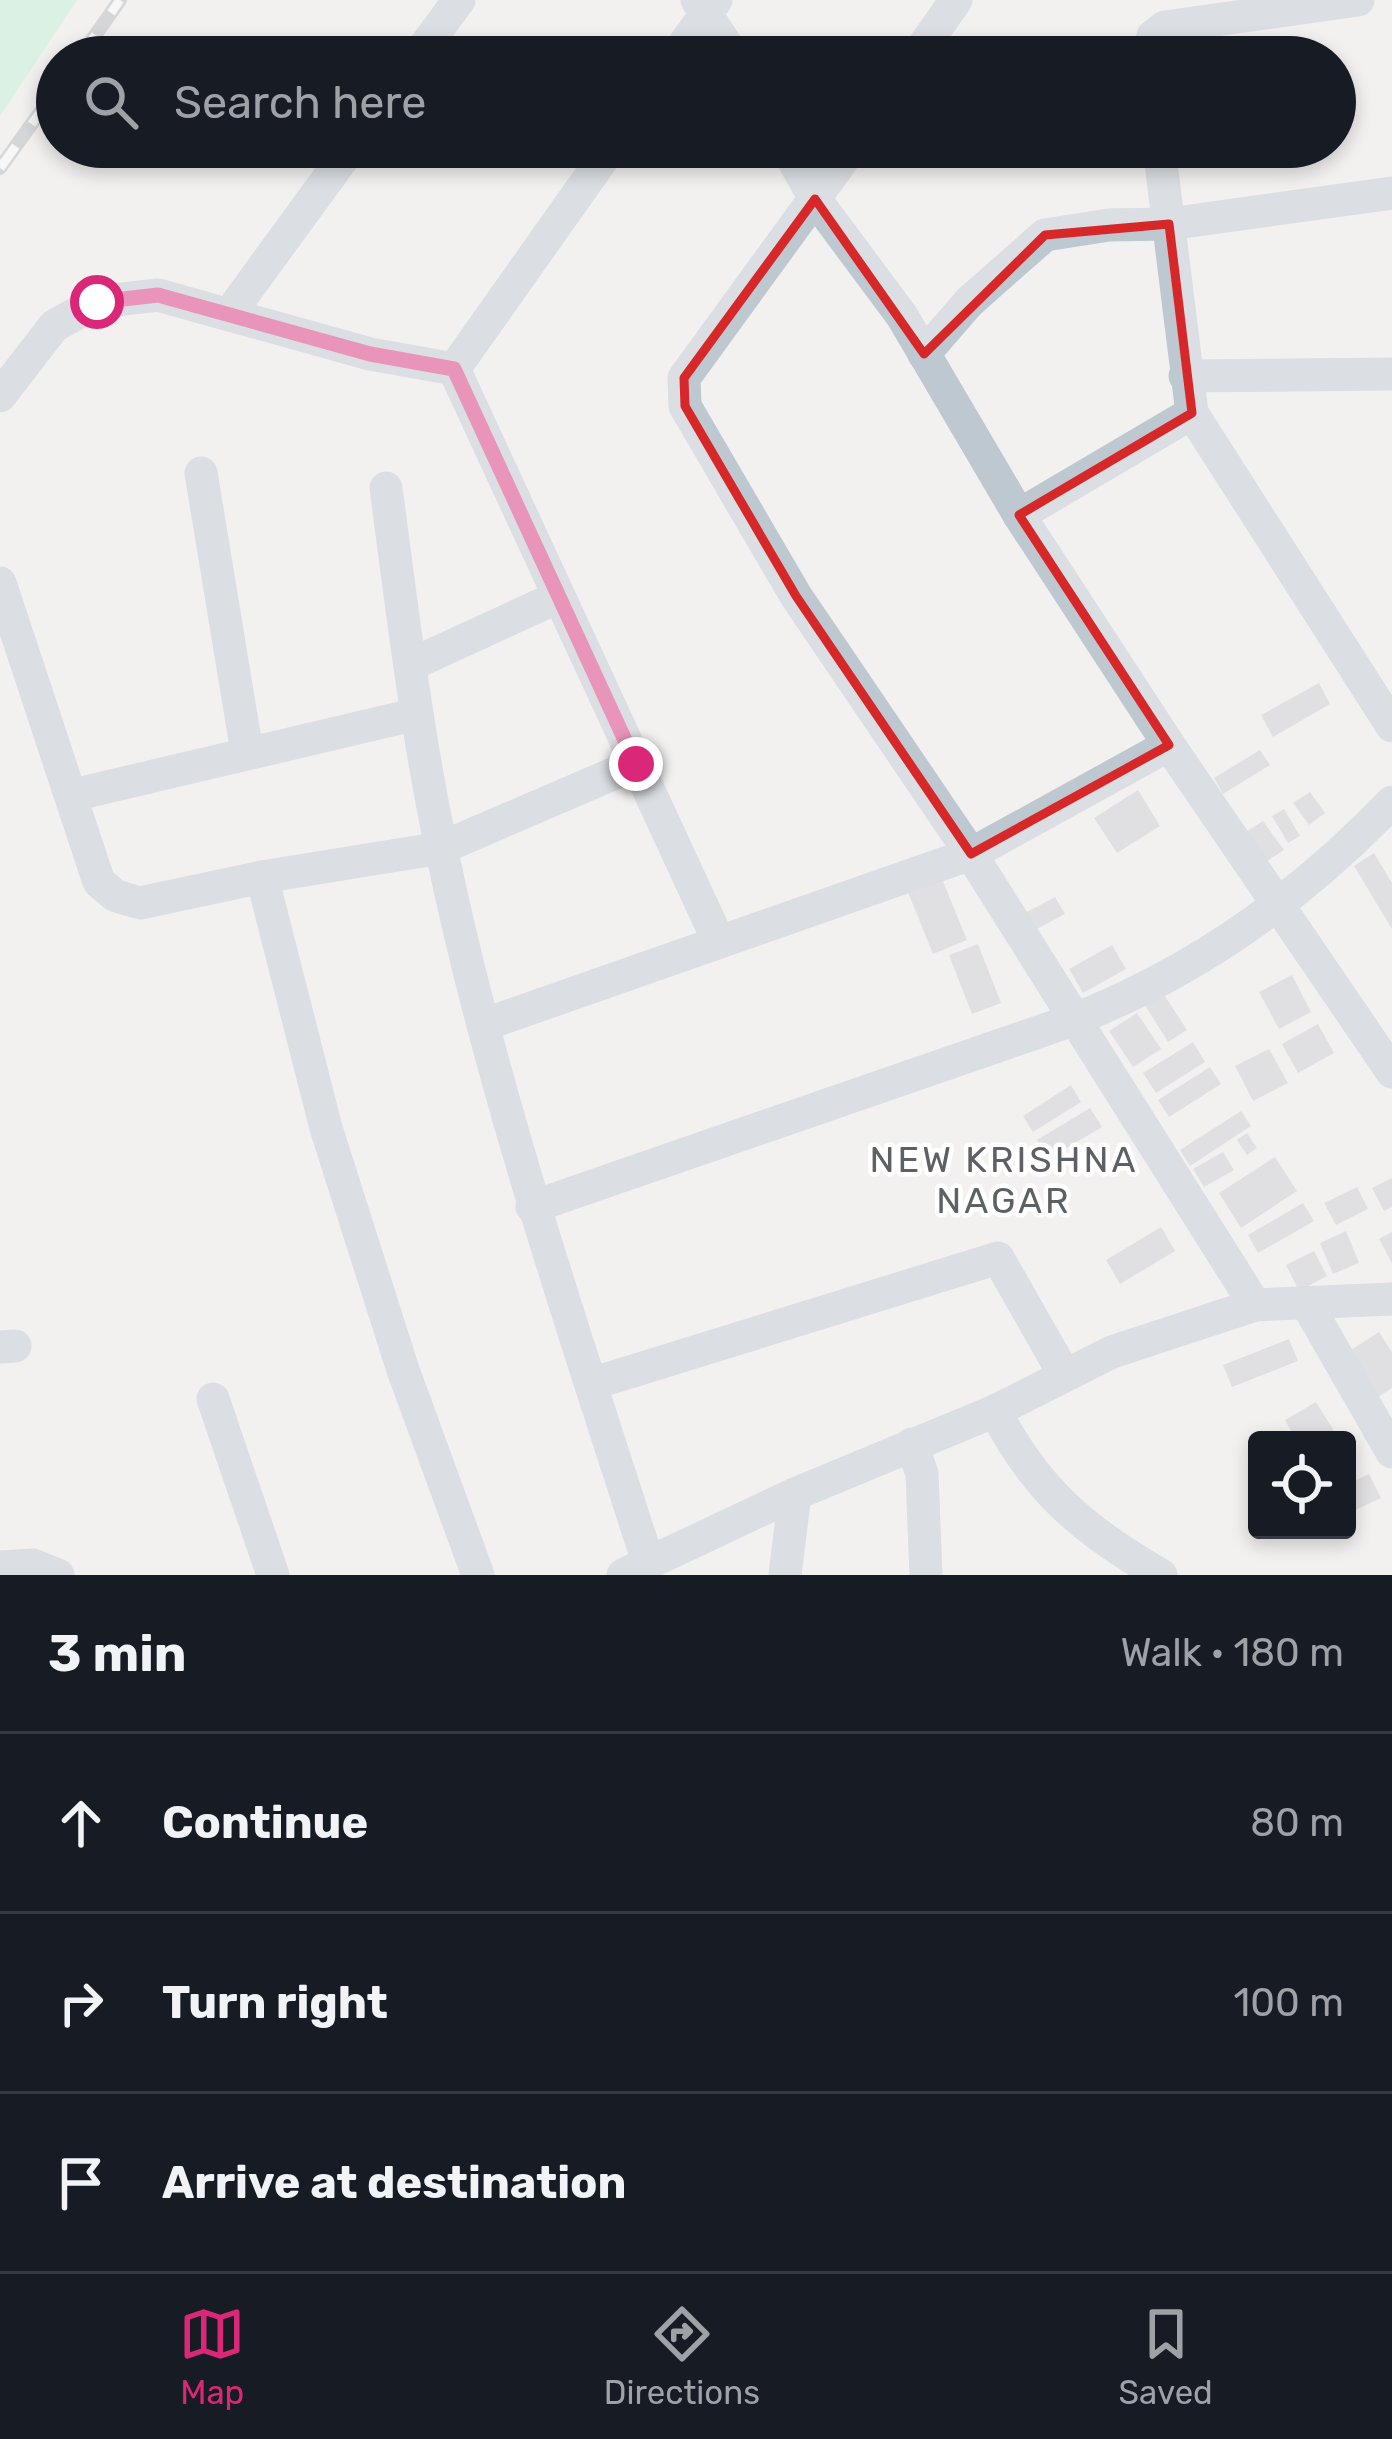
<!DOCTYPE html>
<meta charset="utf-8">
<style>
:root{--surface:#171b24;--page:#20242c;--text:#f1f3f6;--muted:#9ea1a6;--line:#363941;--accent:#db2777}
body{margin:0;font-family:Rubik,sans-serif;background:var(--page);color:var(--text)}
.controls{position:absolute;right:36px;bottom:36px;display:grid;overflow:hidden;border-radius:12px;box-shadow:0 6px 18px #0003}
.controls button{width:108px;height:108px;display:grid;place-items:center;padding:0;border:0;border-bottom:3px solid var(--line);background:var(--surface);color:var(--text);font:60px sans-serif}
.stop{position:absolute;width:36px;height:36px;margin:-27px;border:9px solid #db2777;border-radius:50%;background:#fff}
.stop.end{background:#db2777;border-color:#fff;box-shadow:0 3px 12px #0008}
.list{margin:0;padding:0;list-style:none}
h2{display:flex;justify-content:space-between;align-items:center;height:156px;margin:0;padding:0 48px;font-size:51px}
h2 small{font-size:39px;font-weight:400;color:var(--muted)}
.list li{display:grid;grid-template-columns:78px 1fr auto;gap:36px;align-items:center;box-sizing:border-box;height:180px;padding:0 48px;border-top:3px solid var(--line)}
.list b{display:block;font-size:45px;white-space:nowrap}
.list em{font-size:39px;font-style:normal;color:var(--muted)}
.icon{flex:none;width:66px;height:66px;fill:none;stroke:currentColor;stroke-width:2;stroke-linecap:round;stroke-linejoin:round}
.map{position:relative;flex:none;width:1392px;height:1575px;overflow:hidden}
.search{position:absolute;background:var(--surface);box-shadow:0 6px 18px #0003;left:36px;right:36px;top:36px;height:132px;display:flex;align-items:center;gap:30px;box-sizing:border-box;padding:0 42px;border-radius:66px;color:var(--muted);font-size:45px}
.sheet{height:696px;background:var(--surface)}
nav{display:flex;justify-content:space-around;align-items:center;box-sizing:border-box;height:168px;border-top:3px solid var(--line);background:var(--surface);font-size:33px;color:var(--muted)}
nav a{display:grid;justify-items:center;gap:6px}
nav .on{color:var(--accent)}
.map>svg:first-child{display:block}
.green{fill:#bef1d2}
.building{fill:#cacdd3}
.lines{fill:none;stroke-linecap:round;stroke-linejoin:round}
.street{stroke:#bec8d0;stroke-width:33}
.rail-casing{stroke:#b2b6bb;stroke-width:14}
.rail{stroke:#fff;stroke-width:9;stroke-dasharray:27;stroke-linecap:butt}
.route{stroke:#db2777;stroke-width:15}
.marked{fill:none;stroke:#d62828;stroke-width:9;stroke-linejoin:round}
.labels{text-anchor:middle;stroke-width:9;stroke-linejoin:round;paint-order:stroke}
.neighbourhood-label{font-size:36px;letter-spacing:3px;fill:#5d6166;stroke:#fff}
</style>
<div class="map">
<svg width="1392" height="1575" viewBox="0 0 1392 1575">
<rect width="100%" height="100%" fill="#f3f0f0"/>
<polygon class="green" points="0,0 77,0 0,116"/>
<g class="building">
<polygon points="1319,683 1330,704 1273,737 1261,715"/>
<polygon points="1260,750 1270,765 1223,794 1214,778"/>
<polygon points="1138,790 1160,826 1117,853 1094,818"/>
<polygon points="1310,792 1325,813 1309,825 1293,803"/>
<polygon points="1284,809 1300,836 1288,843 1272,816"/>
<polygon points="1263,821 1284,850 1266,862 1246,832"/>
<polygon points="1374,853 1392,883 1392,929 1354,866"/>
<polygon points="943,881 967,940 933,954 907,890"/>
<polygon points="1055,897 1065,914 1035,930 1025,913"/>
<polygon points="978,944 1001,1003 972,1014 949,955"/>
<polygon points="1112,945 1126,969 1083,993 1069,969"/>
<polygon points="1292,975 1311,1012 1279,1029 1259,992"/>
<polygon points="1163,993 1187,1030 1168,1042 1145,1005"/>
<polygon points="1137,1013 1161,1049 1133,1067 1109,1031"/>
<polygon points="1318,1024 1334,1053 1298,1073 1282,1044"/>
<polygon points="1193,1042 1205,1062 1156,1093 1143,1073"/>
<polygon points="1269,1049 1288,1083 1253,1101 1235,1066"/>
<polygon points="1210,1067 1221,1084 1169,1117 1158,1100"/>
<polygon points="1071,1085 1081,1102 1033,1132 1023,1116"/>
<polygon points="1090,1108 1102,1127 1048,1159 1037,1140"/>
<polygon points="1241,1111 1251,1126 1190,1166 1180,1150"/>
<polygon points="1247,1133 1257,1148 1247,1155 1237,1140"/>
<polygon points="1223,1152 1234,1170 1204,1187 1193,1169"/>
<polygon points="1275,1157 1297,1191 1241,1228 1219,1193"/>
<polygon points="1392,1178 1392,1207 1384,1211 1372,1188"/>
<polygon points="1357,1187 1368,1209 1336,1225 1324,1203"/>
<polygon points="1303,1203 1314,1221 1258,1253 1248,1235"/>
<polygon points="1161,1227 1175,1251 1120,1284 1106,1260"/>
<polygon points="1346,1231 1359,1263 1333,1274 1320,1243"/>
<polygon points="1392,1232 1392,1263 1379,1239"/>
<polygon points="1314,1251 1327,1276 1299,1291 1286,1265"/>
<polygon points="1379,1332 1392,1352 1392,1388 1372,1401 1343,1355"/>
<polygon points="1289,1339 1298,1361 1232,1387 1223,1365"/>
<polygon points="1316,1402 1336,1434 1326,1440 1296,1440 1285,1420"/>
<polygon points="1369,1474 1381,1498 1347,1514 1347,1484"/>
</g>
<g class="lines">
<g class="street">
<polyline points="697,0 734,57"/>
<polyline points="417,57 459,0"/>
<polyline points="675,57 716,0"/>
<polyline points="916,57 956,0"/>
<polyline points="1147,57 1153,36 1165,27 1358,0"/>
<polyline points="786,147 815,199 902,316 1019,515 1169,745 1392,1072"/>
<polyline points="852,147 684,378 685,406 796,596 971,854 1255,1305"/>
<polyline points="1159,147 1192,413"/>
<polyline points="230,313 351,147"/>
<polyline points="924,354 969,302 1045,235 1109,225 1169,224 1392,193"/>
<polyline points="454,369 718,940"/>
<polyline points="454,369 611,147"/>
<polyline points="1185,376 1392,374"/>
<polyline points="0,396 54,326 97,302 158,295 370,354 454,369"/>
<polyline points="201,473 247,752"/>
<path d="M386,488C402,608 416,728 441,847C491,1090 572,1325 648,1562"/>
<polyline points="1019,515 1192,413 1392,726"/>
<polyline points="0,583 99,882 116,896 140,903 262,877 441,848 636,764"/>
<polyline points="410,665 558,597"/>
<polyline points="73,795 417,714"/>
<polyline points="262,877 326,1128 403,1370 478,1575"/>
<polyline points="483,1025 971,854 1169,745"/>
<path d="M532,1207L1073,1020C1196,972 1301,897 1392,802"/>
<polyline points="1307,1304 1392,1452"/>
<polyline points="0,1347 15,1346"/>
<polyline points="591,1384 998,1258 1064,1374"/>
<polyline points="213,1399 273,1575"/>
<path d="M995,1411C1036,1490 1084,1531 1161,1575"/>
<polyline points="912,1444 922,1474 926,1575"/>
<polyline points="0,1567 33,1565 58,1575"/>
<polyline points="623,1575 795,1494 995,1411 1112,1352 1255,1305 1392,1299"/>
<polyline points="785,1575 795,1494"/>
</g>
<defs>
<g id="rail">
<polyline points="80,57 120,0"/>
<polyline points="0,168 57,89"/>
</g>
</defs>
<use href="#rail" class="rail-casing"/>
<use href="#rail" class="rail"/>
</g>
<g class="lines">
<polyline class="route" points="97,302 158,295 370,354 454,369 636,764"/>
</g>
<path d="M0 0H1392V1575H0ZM815,199L924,354L1045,235L1169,224L1192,413L1019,515L1169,745L971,854L796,596L685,406L684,378Z" fill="#f3f0f0" fill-opacity=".55" fill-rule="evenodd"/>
<path class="marked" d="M815,199L924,354L1045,235L1169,224L1192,413L1019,515L1169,745L971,854L796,596L685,406L684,378Z"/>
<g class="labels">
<g class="neighbourhood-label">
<text x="1004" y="1172">NEW KRISHNA<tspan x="1004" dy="41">NAGAR</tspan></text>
</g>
</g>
</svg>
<div class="controls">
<button><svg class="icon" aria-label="locate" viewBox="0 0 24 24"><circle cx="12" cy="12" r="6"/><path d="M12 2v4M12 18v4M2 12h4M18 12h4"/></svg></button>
</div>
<div class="stop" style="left:97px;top:302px"></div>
<div class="stop end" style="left:636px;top:764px"></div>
<div class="search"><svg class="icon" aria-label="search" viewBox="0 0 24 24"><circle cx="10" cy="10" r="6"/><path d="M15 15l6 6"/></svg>Search here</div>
</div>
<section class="sheet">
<h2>3 min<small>Walk · 180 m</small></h2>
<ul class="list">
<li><svg class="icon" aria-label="ahead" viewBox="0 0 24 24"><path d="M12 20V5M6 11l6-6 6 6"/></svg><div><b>Continue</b></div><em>80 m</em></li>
<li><svg class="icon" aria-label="right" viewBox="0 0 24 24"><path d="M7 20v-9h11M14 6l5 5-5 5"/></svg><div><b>Turn right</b></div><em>100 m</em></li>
<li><svg class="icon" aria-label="arrive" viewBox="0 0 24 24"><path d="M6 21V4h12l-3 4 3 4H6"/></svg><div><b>Arrive at destination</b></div></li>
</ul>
</section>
<nav>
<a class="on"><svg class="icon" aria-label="map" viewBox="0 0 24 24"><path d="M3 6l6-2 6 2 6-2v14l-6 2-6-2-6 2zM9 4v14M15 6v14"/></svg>Map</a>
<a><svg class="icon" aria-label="directions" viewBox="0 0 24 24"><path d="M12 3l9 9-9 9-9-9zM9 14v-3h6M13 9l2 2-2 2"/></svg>Directions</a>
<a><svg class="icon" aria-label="saved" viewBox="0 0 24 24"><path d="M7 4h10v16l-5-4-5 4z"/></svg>Saved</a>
</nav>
